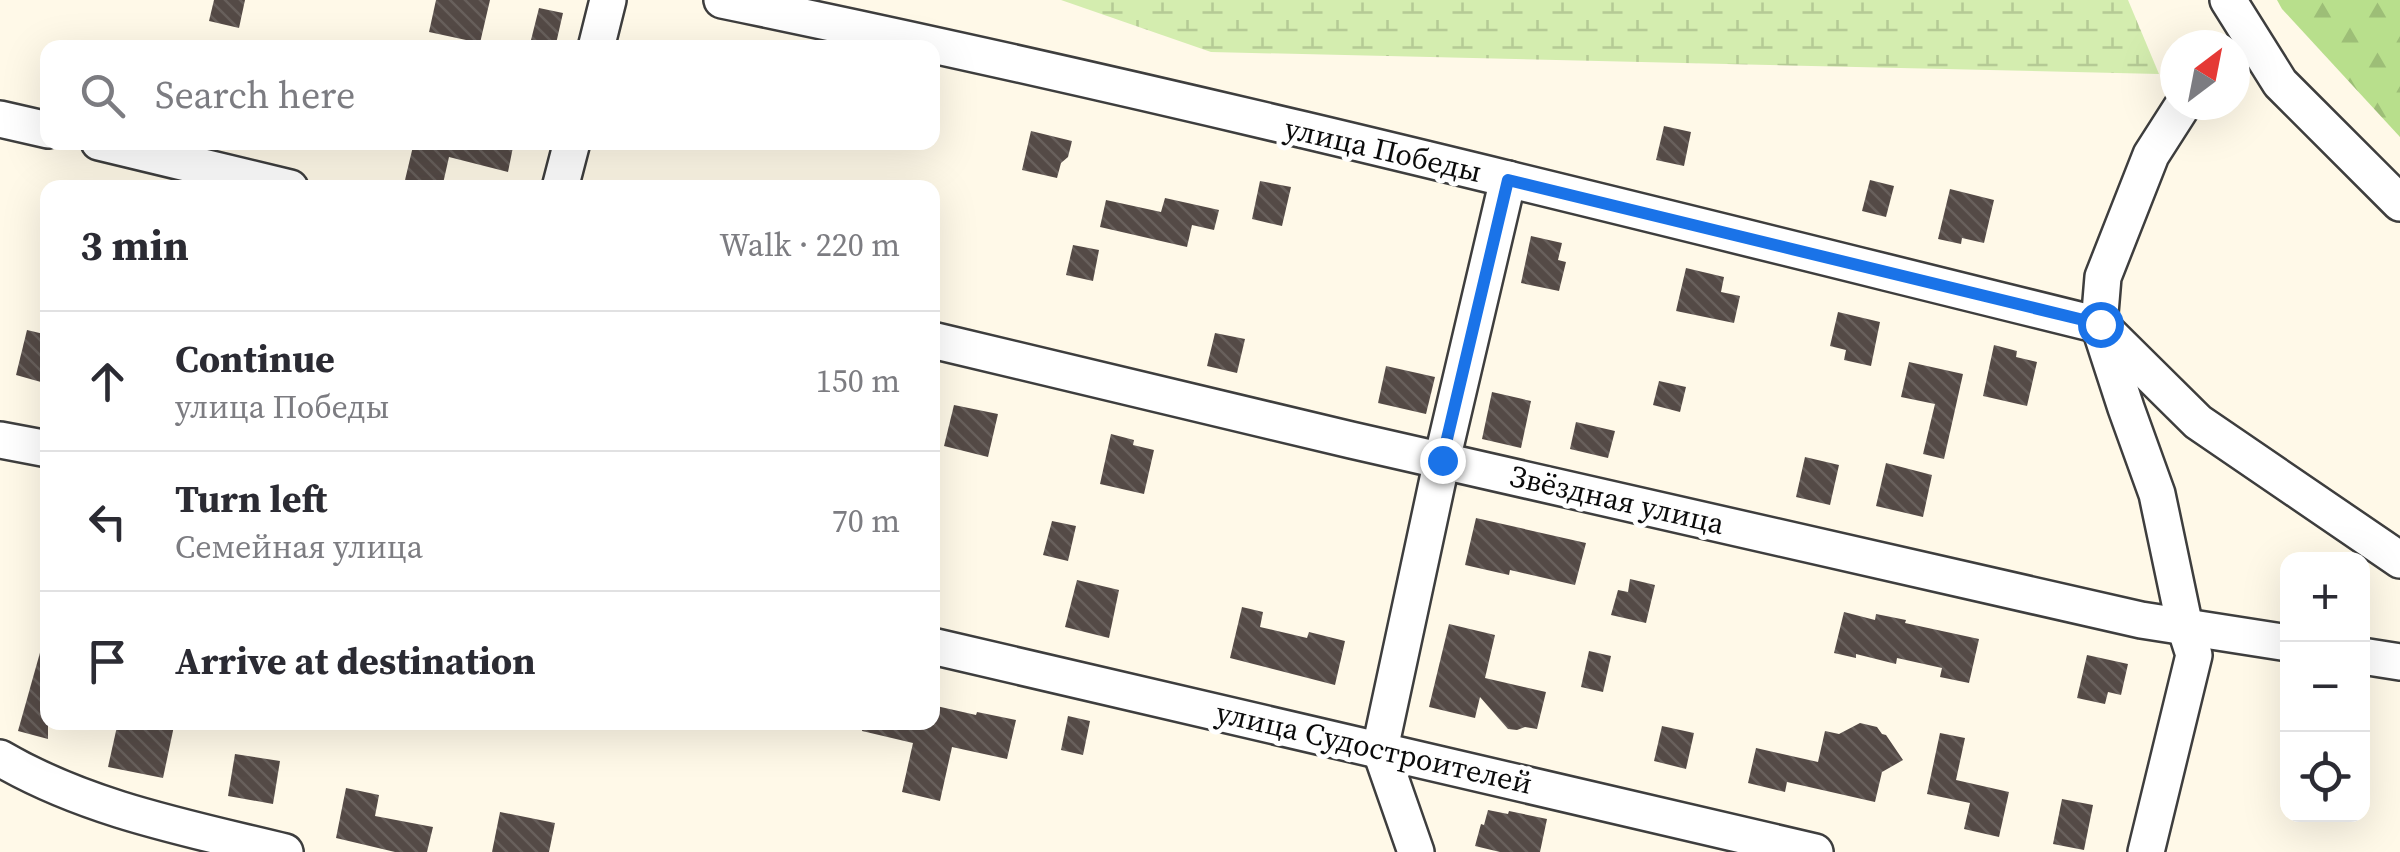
<!DOCTYPE html>
<meta charset="utf-8">
<style>
:root{--surface:#fff;--page:#f7f7f7;--text:#2b2b33;--muted:#7c7c81;--line:#e1e1e2}
body{margin:0;font-family:"Source Serif 4",serif;background:var(--page);color:var(--text)}
.controls{position:absolute;right:30px;bottom:30px;display:grid;overflow:hidden;border-radius:20px;box-shadow:0 10px 40px #0002}
.controls button{width:90px;height:90px;display:grid;place-items:center;padding:0;border:0;border-bottom:2px solid var(--line);background:var(--surface);color:var(--text);font:50px sans-serif}
.compass{position:absolute;left:2160px;top:30px;width:90px;height:90px;border-radius:50%;background:var(--surface);box-shadow:0 10px 40px #0002;rotate:32deg}
.stop{position:absolute;width:30px;height:30px;margin:-22px;border:8px solid #1a73e8;border-radius:50%;background:#fff}
.stop.end{background:#1a73e8;border-color:#fff;box-shadow:0 2px 10px #0008}
.list{margin:0;padding:0;list-style:none}
h2{display:flex;justify-content:space-between;align-items:center;height:130px;margin:0;padding:0 40px;font-size:42px}
h2 small{font-size:32px;font-weight:400;color:var(--muted)}
.list li{display:grid;grid-template-columns:65px 1fr auto;gap:30px;align-items:center;box-sizing:border-box;height:140px;padding:0 40px;border-top:2px solid var(--line)}
.list b{display:block;font-size:38px;white-space:nowrap}
.list p{margin:0;font-size:32px;white-space:nowrap;color:var(--muted)}
.list em{font-size:32px;font-style:normal;color:var(--muted)}
.icon{flex:none;width:55px;height:55px;fill:none;stroke:currentColor;stroke-width:2;stroke-linecap:round;stroke-linejoin:round}
.map{position:relative;flex:none;width:2400px;height:852px;overflow:hidden}
.search{position:absolute;background:var(--surface);box-shadow:0 10px 40px #0002;left:40px;top:40px;width:900px;height:110px;display:flex;align-items:center;gap:25px;box-sizing:border-box;padding:0 35px;border-radius:20px;color:var(--muted);font-size:38px}
.panel{position:absolute;background:var(--surface);box-shadow:0 10px 40px #0002;left:40px;top:180px;width:900px;height:550px;border-radius:20px}
.map>svg:first-child{display:block}
.forest{fill:url(#forest-firs)}
.wetland{fill:url(#wetland-marsh)}
.building{fill:url(#building-back-hatch)}
.lines{fill:none;stroke-linecap:round;stroke-linejoin:round}
.minor-casing{stroke:#3e3e3e;stroke-width:40}
.minor{stroke:#fff;stroke-width:35}
.route{stroke:#1a73e8;stroke-width:12}
.labels{text-anchor:middle;stroke-width:10;stroke-linejoin:round;paint-order:stroke}
.street-label{font-size:30px;fill:#0b0b0b;stroke:#fff}
</style>
<div class="map">
<svg width="2400" height="852" viewBox="0 0 2400 852">
<defs>
<pattern id="forest-firs" width="22" height="20" patternUnits="userSpaceOnUse" patternTransform="scale(2.5)"><rect width="22" height="20" fill="#b8df8c"/><path d="M5 1l3.5 6h-7zM16 11l3.5 6h-7z" fill="#9dbe77"/></pattern>
<pattern id="wetland-marsh" width="20" height="14" patternUnits="userSpaceOnUse" patternTransform="scale(2.5)"><rect width="20" height="14" fill="#d4edaf"/><path d="M1 5h8M5 5V1M11 12h8M15 12V8" fill="none" stroke="#b5ca95"/></pattern>
<pattern id="building-back-hatch" width="6" height="6" patternUnits="userSpaceOnUse" patternTransform="scale(2.5)"><rect width="6" height="6" fill="#544a46"/><path d="M-1 5l2 2M0 0l6 6M5-1l2 2" fill="none" stroke="#68605c"/></pattern>
</defs>
<rect width="100%" height="100%" fill="#fff9e8"/>
<polygon class="forest" points="2277,0 2400,0 2400,137 2282,9"/>
<polygon class="wetland" points="1061,0 2128,0 2159,74 1211,52"/>
<g class="building">
<polygon points="214,0 245,0 239,28 209,21"/>
<polygon points="436,0 490,0 480,43 429,32"/>
<polygon points="539,8 563,13 555,48 529,48"/>
<polygon points="1664,126 1691,132 1684,166 1656,160"/>
<polygon points="1031,131 1072,141 1068,157 1061,163 1057,178 1022,170"/>
<polygon points="414,142 514,142 508,172 449,157 442,188 405,180"/>
<polygon points="1870,180 1894,186 1886,217 1862,211"/>
<polygon points="1260,181 1291,187 1282,226 1252,219"/>
<polygon points="1950,189 1994,200 1984,243 1962,238 1961,244 1938,239"/>
<polygon points="1165,198 1219,210 1214,230 1192,225 1187,247 1100,227 1106,200 1161,212"/>
<polygon points="1531,236 1562,243 1558,260 1566,262 1559,291 1521,283"/>
<polygon points="1073,245 1099,250 1093,281 1066,275"/>
<polygon points="1686,268 1724,277 1721,292 1740,296 1734,323 1676,311"/>
<polygon points="1838,312 1880,322 1871,366 1844,360 1846,350 1830,346"/>
<polygon points="27,330 48,335 48,384 16,375"/>
<polygon points="1215,333 1245,339 1237,373 1207,366"/>
<polygon points="1994,345 2017,351 2016,357 2037,362 2027,406 1983,396"/>
<polygon points="1909,362 1963,374 1944,459 1923,454 1935,404 1901,397"/>
<polygon points="1386,366 1435,377 1426,414 1378,403"/>
<polygon points="1659,381 1686,387 1680,412 1653,405"/>
<polygon points="1492,392 1531,401 1521,448 1482,439"/>
<polygon points="954,405 998,414 988,457 944,446"/>
<polygon points="1576,422 1615,431 1608,458 1570,449"/>
<polygon points="1111,434 1134,440 1133,445 1154,450 1144,494 1100,484"/>
<polygon points="1805,457 1839,465 1830,505 1796,497"/>
<polygon points="1886,463 1932,475 1923,517 1876,506"/>
<polygon points="1476,518 1586,543 1575,585 1510,570 1509,575 1465,565"/>
<polygon points="1052,521 1076,526 1068,561 1043,555"/>
<polygon points="1630,579 1655,585 1646,623 1611,615 1618,590 1628,592"/>
<polygon points="1077,580 1119,590 1109,638 1065,627"/>
<polygon points="1242,607 1263,612 1260,627 1307,638 1309,632 1345,641 1335,685 1230,658"/>
<polygon points="1844,612 1875,620 1876,614 1906,620 1905,623 1979,639 1969,683 1940,677 1942,668 1897,658 1896,664 1856,654 1856,658 1834,653"/>
<polygon points="1449,624 1495,635 1485,678 1546,692 1537,729 1525,727 1517,730 1508,729 1480,697 1475,718 1429,707"/>
<polygon points="41,649 48,650 48,739 18,731"/>
<polygon points="1589,651 1611,656 1603,692 1581,687"/>
<polygon points="2087,655 2128,664 2121,695 2108,692 2105,704 2077,698"/>
<polygon points="932,705 976,715 977,712 1016,720 1007,759 952,747 940,801 902,792 913,743 862,731 863,722 932,722"/>
<polygon points="1068,716 1090,721 1083,755 1061,750"/>
<polygon points="118,722 156,722 174,726 163,778 108,767"/>
<polygon points="1860,723 1877,727 1882,734 1886,735 1903,760 1882,772 1875,802 1787,782 1785,792 1748,783 1756,748 1818,762 1825,731 1839,734"/>
<polygon points="1662,726 1694,733 1686,769 1654,761"/>
<polygon points="1940,733 1965,738 1956,780 2009,792 1999,837 1964,829 1970,803 1927,794"/>
<polygon points="235,754 280,761 273,804 228,796"/>
<polygon points="346,788 379,795 375,816 433,827 427,852 395,852 336,838"/>
<polygon points="2062,799 2093,805 2084,850 2053,844"/>
<polygon points="1488,810 1508,814 1509,811 1547,819 1540,852 1500,852 1475,846 1481,824 1484,825"/>
<polygon points="500,812 555,823 549,852 492,852"/>
</g>
<g class="lines">
<defs>
<g id="minor">
<path d="M722,0C1184,95 1641,212 2099,325"/>
<polyline points="2228,0 2280,83 2400,203"/>
<polyline points="596,48 608,0"/>
<polyline points="0,119 48,130"/>
<polyline points="99,142 290,188"/>
<polyline points="560,188 572,142"/>
<polyline points="2104,329 2198,422 2400,560"/>
<polyline points="932,340 1351,440 2141,620 2288,643"/>
<polyline points="0,440 48,449"/>
<polyline points="932,646 1815,852"/>
<polyline points="2362,656 2400,662"/>
<path d="M0,758C87,809 187,828 285,852"/>
<polyline points="1416,852 1380,749 1442,460 1508,179"/>
<polyline points="2146,852 2194,655 2185,627 2157,494 2126,408 2099,325 2103,277 2151,155 2183,105"/>
</g>
</defs>
<use href="#minor" class="minor-casing"/>
<use href="#minor" class="minor"/>
</g>
<g class="lines">
<polyline class="route" points="1442,460 1508,180 2100,324"/>
</g>
<g class="labels">
<g class="street-label">
<text transform="translate(1383 150) rotate(13)" y="10">улица Победы</text>
<text transform="translate(1617 500) rotate(13)" y="10">Звёздная улица</text>
<text transform="translate(1374 748) rotate(13)" y="10">улица Судостроителей</text>
</g>
</g>
</svg>
<div class="controls">
<button>+</button>
<button>−</button>
<button><svg class="icon" aria-label="locate" viewBox="0 0 24 24"><circle cx="12" cy="12" r="6"/><path d="M12 2v4M12 18v4M2 12h4M18 12h4"/></svg></button>
</div>
<svg class="compass" viewBox="-18 -18 36 36"><path d="M0-13l5 13h-10z" fill="#e53935"/><path d="M0 13l5-13h-10z" fill="#7c7c81"/></svg>
<div class="stop" style="left:2100px;top:324px"></div>
<div class="stop end" style="left:1442px;top:460px"></div>
<div class="search"><svg class="icon" aria-label="search" viewBox="0 0 24 24"><circle cx="10" cy="10" r="6"/><path d="M15 15l6 6"/></svg>Search here</div>
<section class="panel">
<h2>3 min<small>Walk · 220 m</small></h2>
<ul class="list">
<li><svg class="icon" aria-label="ahead" viewBox="0 0 24 24"><path d="M12 20V5M6 11l6-6 6 6"/></svg><div><b>Continue</b><p>улица Победы</p></div><em>150 m</em></li>
<li><svg class="icon" aria-label="left" viewBox="0 0 24 24"><path d="M17 20v-9H6M10 6l-5 5 5 5"/></svg><div><b>Turn left</b><p>Семейная улица</p></div><em>70 m</em></li>
<li><svg class="icon" aria-label="arrive" viewBox="0 0 24 24"><path d="M6 21V4h12l-3 4 3 4H6"/></svg><div><b>Arrive at destination</b></div></li>
</ul>
</section>
</div>
